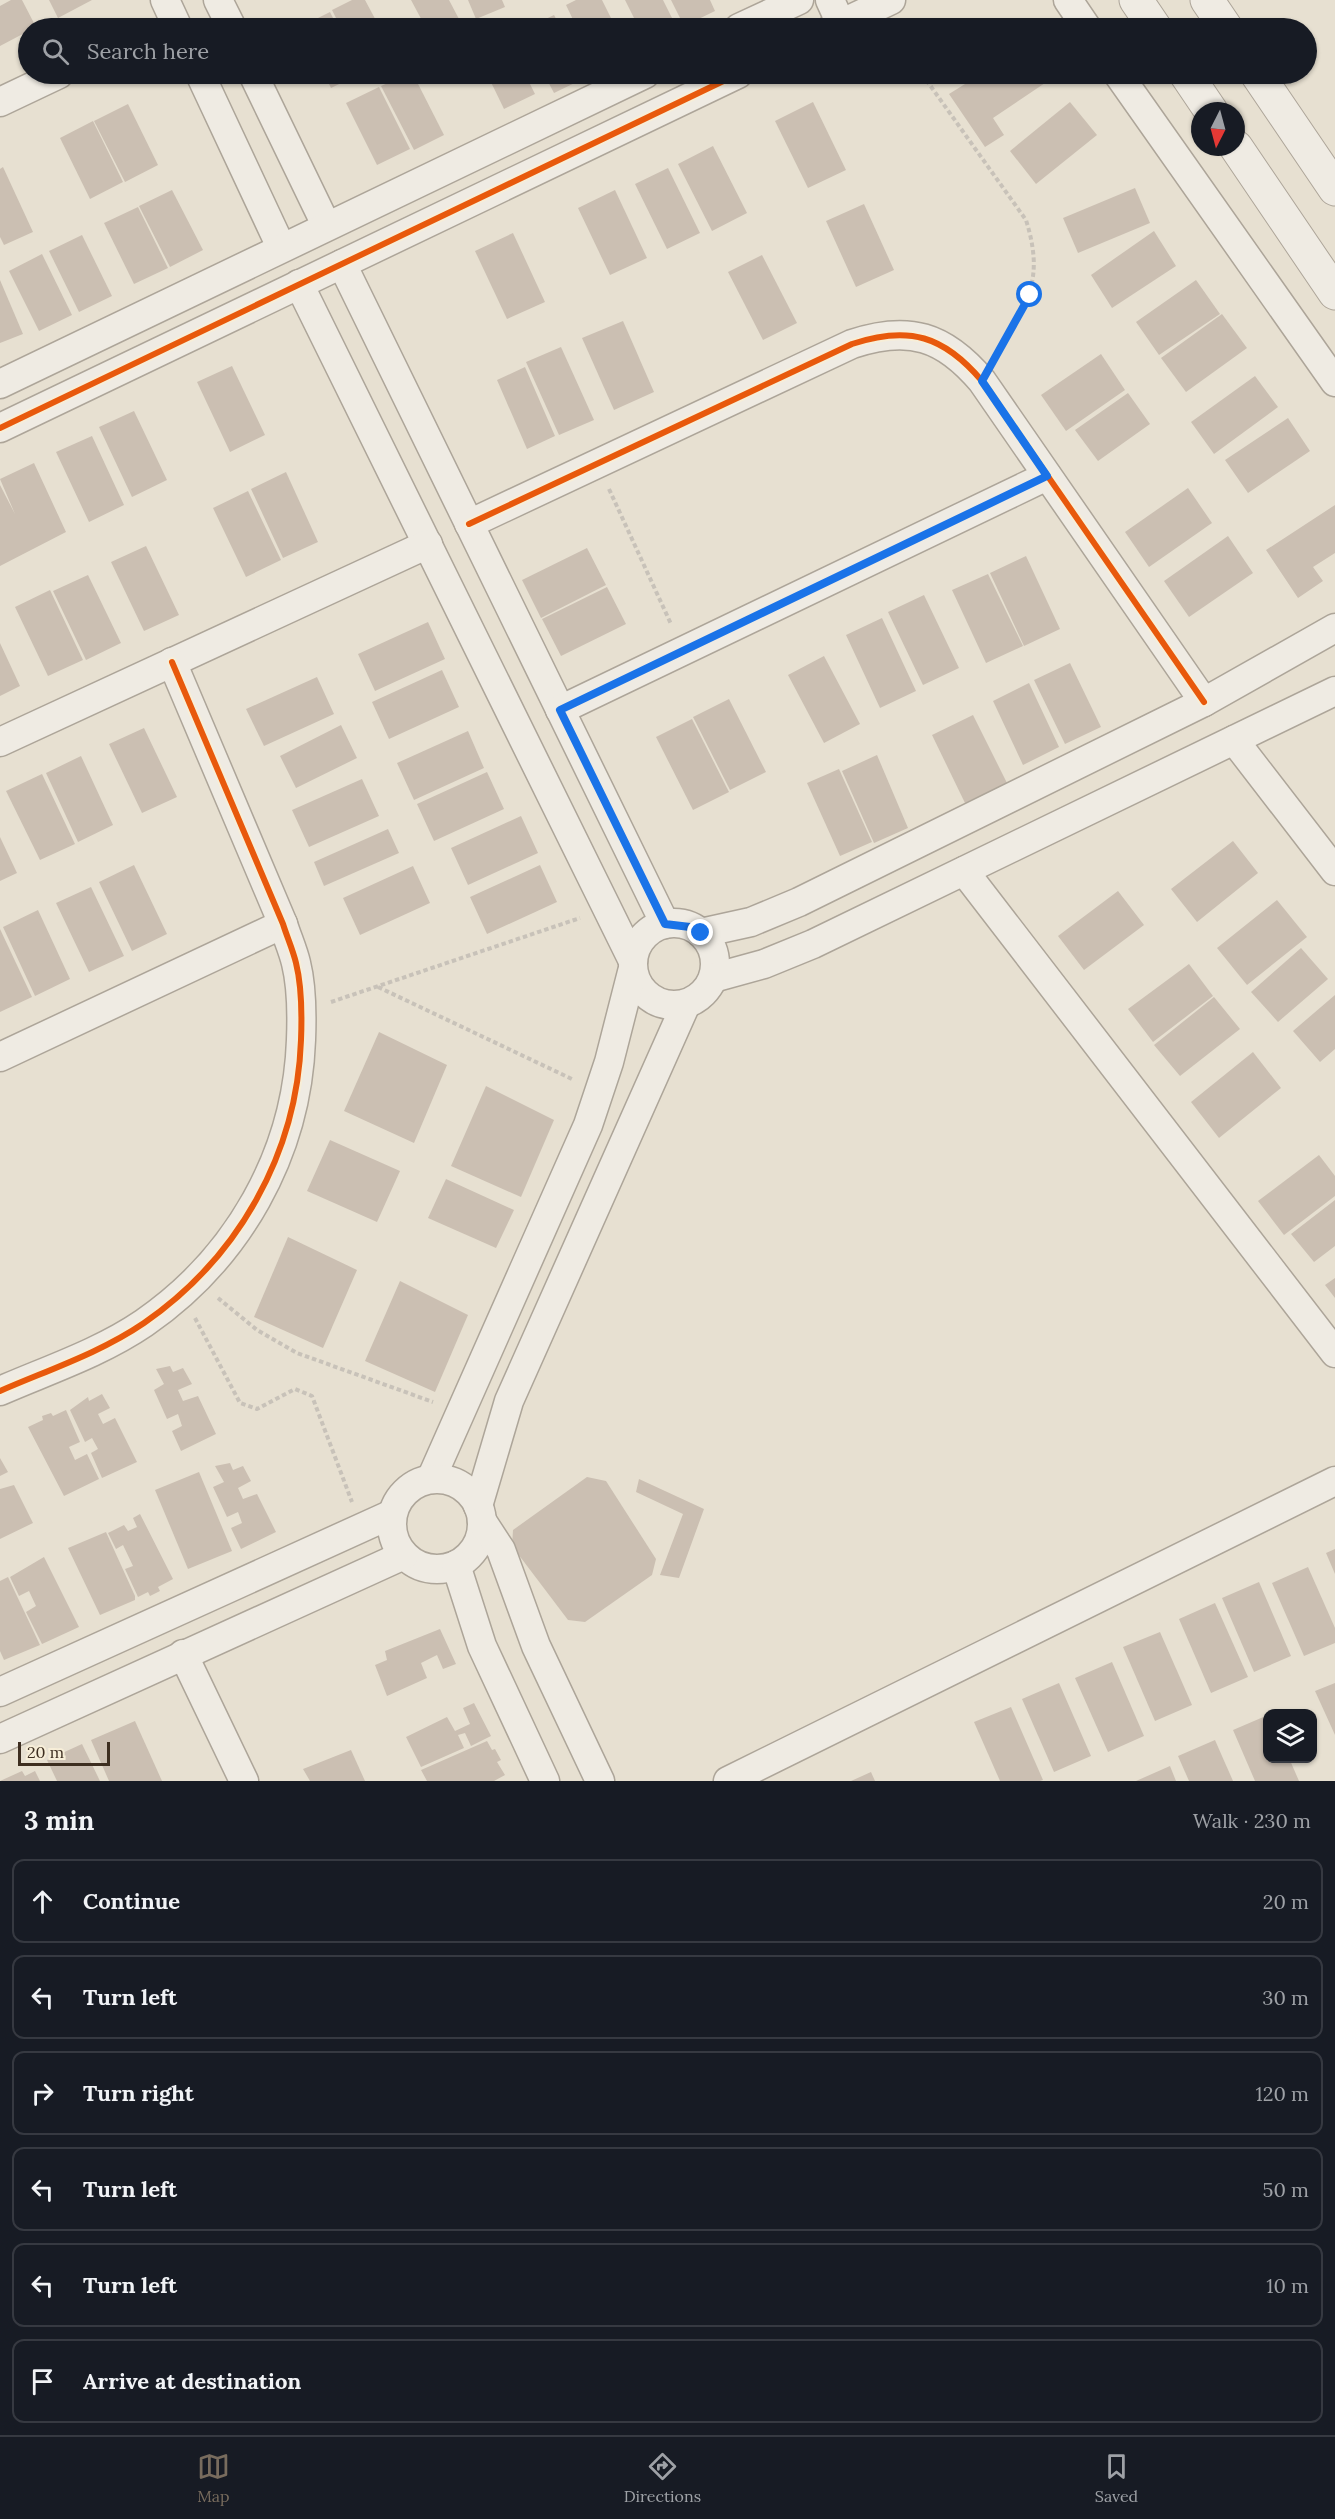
<!DOCTYPE html>
<meta charset="utf-8">
<style>
:root{--surface:#171b24;--page:#242831;--text:#f1f3f6;--muted:#9ea1a6;--line:#363941;--accent:#786c5e}
body{margin:0;font-family:Lora,serif;background:var(--page);color:var(--text)}
.controls{position:absolute;right:18px;bottom:18px;display:grid;overflow:hidden;border-radius:12px;box-shadow:0 2px 4px #0004}
.controls button{width:54px;height:54px;display:grid;place-items:center;padding:0;border:0;border-bottom:2px solid var(--line);background:var(--surface);color:var(--text);font:30px sans-serif}
.compass{position:absolute;left:1191px;top:102px;width:54px;height:54px;border-radius:50%;background:var(--surface);box-shadow:0 2px 4px #0004;rotate:186deg}
.scale{position:absolute;left:18px;bottom:15px;width:92px;box-sizing:border-box;padding-left:6px;border:3px solid #3d2e20;border-top:0;font-size:16px;line-height:21px;white-space:nowrap;color:#3d2e20;-webkit-text-stroke:4px #f7eed8;paint-order:stroke}
.stop{position:absolute;width:18px;height:18px;margin:-14px;border:4px solid #1a73e8;border-radius:50%;background:#fff}
.stop.end{background:#1a73e8;border-color:#fff;box-shadow:0 2px 6px #0008}
.list{margin:0;padding:0;list-style:none}
h2{display:flex;justify-content:space-between;align-items:center;height:78px;margin:0;padding:0 24px;font-size:26px}
h2 small{font-size:20px;font-weight:400;color:var(--muted)}
.list li{display:grid;grid-template-columns:39px 1fr auto;gap:18px;align-items:center;box-sizing:border-box;height:84px;margin:0 12px 12px;padding:0 12px;border:2px solid var(--line);border-radius:12px}
.list b{display:block;font-size:22px;white-space:nowrap}
.list em{font-size:20px;font-style:normal;color:var(--muted)}
.icon{flex:none;width:33px;height:33px;fill:none;stroke:currentColor;stroke-width:2;stroke-linecap:round;stroke-linejoin:round}
.map{position:relative;flex:none;width:1335px;height:1781px;overflow:hidden}
.search{position:absolute;background:var(--surface);box-shadow:0 2px 4px #0004;left:18px;right:18px;top:18px;height:66px;display:flex;align-items:center;gap:15px;box-sizing:border-box;padding:0 21px;border-radius:33px;color:var(--muted);font-size:22px}
.sheet{height:654px;background:var(--surface)}
nav{display:flex;justify-content:space-around;align-items:center;box-sizing:border-box;height:84px;border-top:2px solid var(--line);background:var(--surface);font-size:16px;color:var(--muted)}
nav a{display:grid;justify-items:center;gap:3px}
nav .on{color:var(--accent)}
.map>svg:first-child{display:block}
.building{fill:#cbbfb2}
.lines{fill:none;stroke-linecap:round;stroke-linejoin:round}
.minor-casing{stroke:#ada599;stroke-width:31}
.tertiary-casing{stroke:#ada599;stroke-width:35}
.path{stroke:#c8c2b9;stroke-width:4;stroke-dasharray:4.5 3;stroke-linecap:butt}
.minor{stroke:#efebe3;stroke-width:28}
.tertiary{stroke:#efebe3;stroke-width:33}
.cycleway-casing{stroke:#f7eed8;stroke-width:10}
.cycleway{stroke:#e8590c;stroke-width:6}
.route{stroke:#1a73e8;stroke-width:8}
</style>
<div class="map">
<svg width="1335" height="1781" viewBox="0 0 1335 1781">
<rect width="100%" height="100%" fill="#e7e0d1"/>
<g class="building">
<polygon points="11,0 22,0 36,27 0,46 0,6"/>
<polygon points="49,0 92,0 58,18"/>
<polygon points="352,0 365,0 380,28 341,28 332,10"/>
<polygon points="411,0 449,0 459,19 441,28 426,28"/>
<polygon points="468,0 502,0 505,7 476,19"/>
<polygon points="576,0 602,0 616,28 577,28 566,5"/>
<polygon points="625,0 663,0 677,28 639,28"/>
<polygon points="671,0 710,0 715,11 684,26"/>
<polygon points="330,12 338,28 298,28"/>
<polygon points="554,15 561,28 527,28"/>
<polygon points="324,74 360,74 331,88"/>
<polygon points="408,74 413,74 444,135 414,150 381,86"/>
<polygon points="487,74 525,74 535,94 504,109"/>
<polygon points="544,74 582,74 585,78 554,93"/>
<polygon points="981,74 1043,74 1048,81 993,118 1004,135 985,147 949,94"/>
<polygon points="379,87 410,149 377,165 346,103"/>
<polygon points="813,102 846,170 808,188 775,121"/>
<polygon points="1070,102 1097,135 1036,184 1010,151"/>
<polygon points="128,104 158,165 125,182 94,121"/>
<polygon points="93,121 123,182 90,199 60,138"/>
<polygon points="713,146 747,213 712,231 678,164"/>
<polygon points="3,167 33,232 4,245 0,237 0,169"/>
<polygon points="668,168 700,233 667,249 635,184"/>
<polygon points="1135,188 1150,223 1078,253 1063,218"/>
<polygon points="172,190 203,250 170,267 139,206"/>
<polygon points="615,190 647,258 610,275 578,208"/>
<polygon points="864,204 894,270 856,287 826,221"/>
<polygon points="138,207 168,268 134,284 104,223"/>
<polygon points="1154,231 1176,266 1112,308 1091,275"/>
<polygon points="513,233 545,302 507,319 475,251"/>
<polygon points="82,235 112,296 79,312 49,251"/>
<polygon points="42,254 72,315 39,331 9,271"/>
<polygon points="762,255 797,323 763,340 728,272"/>
<polygon points="0,280 23,334 0,343"/>
<polygon points="1196,280 1220,314 1159,355 1136,322"/>
<polygon points="1222,314 1247,348 1186,392 1161,358"/>
<polygon points="623,321 654,392 614,410 582,338"/>
<polygon points="561,347 594,420 559,435 526,362"/>
<polygon points="1101,354 1125,390 1066,431 1041,395"/>
<polygon points="232,366 265,435 230,452 197,382"/>
<polygon points="525,367 555,436 527,449 497,380"/>
<polygon points="1255,376 1278,407 1214,454 1191,422"/>
<polygon points="1128,393 1150,424 1098,461 1075,430"/>
<polygon points="134,411 167,480 132,497 99,427"/>
<polygon points="1288,418 1310,451 1248,493 1225,460"/>
<polygon points="92,436 124,505 89,522 56,452"/>
<polygon points="34,463 66,532 0,566 0,485 15,514 0,479"/>
<polygon points="286,472 318,542 283,558 251,489"/>
<polygon points="1188,488 1212,523 1149,567 1125,532"/>
<polygon points="248,491 281,560 246,577 213,508"/>
<polygon points="1335,505 1335,553 1313,567 1323,581 1298,598 1266,550"/>
<polygon points="1228,536 1253,573 1189,617 1164,581"/>
<polygon points="146,546 179,615 144,631 111,562"/>
<polygon points="587,548 606,585 541,618 522,580"/>
<polygon points="1026,556 1060,629 1024,646 990,573"/>
<polygon points="988,574 1023,646 986,663 952,590"/>
<polygon points="88,575 121,643 86,660 53,591"/>
<polygon points="607,587 626,624 561,656 542,619"/>
<polygon points="50,590 83,660 48,676 15,607"/>
<polygon points="924,595 959,668 923,685 888,612"/>
<polygon points="882,618 916,691 880,708 846,635"/>
<polygon points="428,622 445,659 375,691 358,654"/>
<polygon points="0,643 20,686 0,696"/>
<polygon points="824,656 860,724 824,743 788,675"/>
<polygon points="1070,663 1101,727 1065,744 1034,680"/>
<polygon points="442,670 459,707 389,739 372,702"/>
<polygon points="317,677 334,714 264,746 246,709"/>
<polygon points="1029,683 1059,747 1023,765 993,701"/>
<polygon points="729,699 766,772 730,790 693,717"/>
<polygon points="973,715 1007,783 965,803 932,735"/>
<polygon points="692,719 729,792 693,810 656,737"/>
<polygon points="341,725 357,758 296,788 280,756"/>
<polygon points="144,728 177,797 142,813 109,744"/>
<polygon points="468,731 484,768 414,800 397,763"/>
<polygon points="877,755 908,828 874,843 842,771"/>
<polygon points="81,756 113,825 78,842 46,773"/>
<polygon points="839,769 872,842 840,856 807,783"/>
<polygon points="487,772 504,809 434,841 417,804"/>
<polygon points="42,774 75,844 40,860 6,791"/>
<polygon points="362,779 379,816 309,847 292,810"/>
<polygon points="521,816 538,853 468,885 451,848"/>
<polygon points="388,829 399,853 324,886 314,862"/>
<polygon points="0,837 17,873 0,881"/>
<polygon points="1233,841 1258,873 1197,922 1171,889"/>
<polygon points="134,865 167,934 132,951 99,882"/>
<polygon points="540,865 557,902 487,934 470,897"/>
<polygon points="413,866 430,903 360,935 343,898"/>
<polygon points="91,887 124,956 89,972 56,903"/>
<polygon points="1118,891 1144,925 1084,970 1058,936"/>
<polygon points="1277,900 1307,937 1247,985 1217,948"/>
<polygon points="38,910 70,979 35,996 3,927"/>
<polygon points="0,929 32,997 0,1012"/>
<polygon points="1301,948 1328,979 1278,1022 1251,992"/>
<polygon points="1189,964 1213,996 1153,1042 1128,1009"/>
<polygon points="1335,995 1335,1049 1320,1062 1293,1031"/>
<polygon points="1214,997 1240,1029 1180,1076 1154,1045"/>
<polygon points="379,1032 447,1065 414,1143 344,1111"/>
<polygon points="1253,1052 1281,1088 1219,1138 1191,1102"/>
<polygon points="486,1086 554,1120 521,1197 451,1166"/>
<polygon points="330,1140 400,1171 377,1222 307,1191"/>
<polygon points="1319,1155 1335,1176 1335,1196 1284,1235 1258,1201"/>
<polygon points="446,1179 514,1210 496,1248 428,1218"/>
<polygon points="1335,1200 1335,1246 1314,1262 1291,1234"/>
<polygon points="288,1237 357,1270 323,1348 254,1317"/>
<polygon points="1335,1278 1335,1298 1325,1285"/>
<polygon points="400,1281 468,1315 435,1392 365,1361"/>
<polygon points="170,1366 173,1372 183,1368 192,1384 178,1390 183,1401 198,1396 216,1434 181,1451 172,1431 182,1426 178,1414 167,1419 154,1390 164,1384 156,1369"/>
<polygon points="102,1394 110,1408 98,1414 103,1424 115,1418 137,1462 102,1478 91,1453 98,1449 92,1438 85,1442 70,1410 88,1397 89,1401"/>
<polygon points="66,1410 80,1442 69,1447 75,1460 87,1454 99,1479 64,1496 28,1427 43,1420 42,1416 51,1413 53,1416"/>
<polygon points="0,1458 8,1472 0,1476"/>
<polygon points="230,1463 233,1470 243,1466 251,1481 238,1488 243,1499 257,1494 276,1532 241,1549 231,1528 242,1523 238,1512 227,1517 213,1487 224,1482 215,1466"/>
<polygon points="199,1472 232,1551 188,1569 155,1490"/>
<polygon points="587,1477 606,1481 656,1559 652,1575 585,1622 568,1620 512,1546 513,1530"/>
<polygon points="639,1479 704,1509 679,1578 660,1575 683,1514 636,1492"/>
<polygon points="14,1485 33,1523 0,1539 0,1489"/>
<polygon points="140,1514 173,1579 158,1587 160,1591 150,1596 148,1592 138,1597 125,1569 133,1566 123,1545 116,1549 108,1533 124,1525 128,1531 137,1527 133,1518"/>
<polygon points="106,1532 135,1596 135,1600 100,1615 68,1548"/>
<polygon points="1335,1549 1335,1574 1326,1553"/>
<polygon points="44,1557 79,1627 42,1644 26,1612 36,1606 29,1591 19,1596 10,1577"/>
<polygon points="1308,1567 1335,1628 1335,1643 1304,1656 1272,1583"/>
<polygon points="8,1577 40,1645 4,1660 0,1651 0,1581"/>
<polygon points="1259,1582 1291,1656 1254,1672 1222,1598"/>
<polygon points="1215,1603 1248,1677 1211,1693 1179,1619"/>
<polygon points="440,1629 456,1664 443,1669 437,1655 421,1663 427,1678 387,1696 375,1665 387,1660 385,1651"/>
<polygon points="1160,1632 1192,1705 1155,1721 1123,1647"/>
<polygon points="1112,1662 1144,1736 1108,1752 1075,1678"/>
<polygon points="1059,1683 1091,1756 1054,1772 1022,1699"/>
<polygon points="1335,1683 1335,1735 1315,1691"/>
<polygon points="474,1703 491,1736 471,1746 465,1733 458,1735 464,1748 421,1767 406,1737 447,1717 455,1731 470,1724 463,1708"/>
<polygon points="1011,1707 1043,1780 1040,1781 1000,1781 974,1722"/>
<polygon points="1268,1715 1268,1758 1289,1758 1299,1781 1255,1781 1233,1730"/>
<polygon points="135,1721 162,1781 109,1781 91,1740"/>
<polygon points="1215,1740 1233,1781 1189,1781 1178,1756"/>
<polygon points="487,1741 492,1750 495,1749 501,1760 497,1762 505,1775 494,1781 427,1781 421,1770"/>
<polygon points="82,1744 100,1781 57,1781 47,1760"/>
<polygon points="351,1750 365,1781 310,1781 303,1769"/>
<polygon points="1170,1766 1176,1781 1136,1781"/>
<polygon points="22,1771 25,1776 35,1771 40,1781 0,1781"/>
<polygon points="871,1772 875,1781 851,1781"/>
</g>
<g class="lines">
<defs>
<g id="minor">
<polyline points="165,0 178,28"/>
<polyline points="218,0 232,28"/>
<polyline points="830,0 841,24"/>
<polyline points="1068,0 1087,28"/>
<polyline points="739,28 799,0"/>
<polyline points="832,28 891,0"/>
<polyline points="200,74 281,247"/>
<polyline points="253,74 326,225"/>
<polyline points="1118,74 1335,382"/>
<polyline points="0,102 59,74"/>
<polyline points="342,264 665,924"/>
<polyline points="299,284 633,961"/>
<polyline points="0,384 645,74"/>
<polyline points="0,428 738,74"/>
<path d="M469,524L852,344C909,325 944,336 982,381L1204,702"/>
<polyline points="560,710 1047,476"/>
<polyline points="1234,740 1335,871"/>
<polyline points="0,742 428,544"/>
<polyline points="964,871 1335,1353"/>
<circle cx="674" cy="964" r="41"/>
<polyline points="701,933 751,922 799,902 1204,702 1335,628"/>
<polyline points="713,978 764,964 813,944 1335,691"/>
<polyline points="0,1057 283,924"/>
<path d="M0,1391C48,1370 100,1353 144,1323C238,1258 297,1154 301,1040C302,1015 302,987 296,963C293,950 287,937 283,924L172,662"/>
<polyline points="431,1479 588,1125 609,1062 632,972"/>
<circle cx="437" cy="1524" r="45"/>
<polyline points="478,1506 509,1401 686,1004"/>
<polyline points="482,1521 501,1550 536,1646 600,1781"/>
<polyline points="456,1565 482,1646 545,1781"/>
<polyline points="183,1654 244,1781"/>
<polyline points="0,1692 392,1514"/>
<polyline points="0,1739 404,1555"/>
<polyline points="728,1781 1335,1481"/>
</g>
<g id="tertiary">
<polyline points="1136,0 1155,28"/>
<polyline points="1207,0 1226,28"/>
<polyline points="1186,74 1211,111"/>
<polyline points="1257,74 1335,189"/>
<polyline points="1236,147 1335,293"/>
</g>
</defs>
<use href="#minor" class="minor-casing"/>
<use href="#tertiary" class="tertiary-casing"/>
<g class="path">
<path d="M922,74L1026,220C1045,281 1027,302 997,355"/>
<polyline points="609,489 671,624"/>
<polyline points="378,987 574,1080"/>
<polyline points="331,1002 580,918"/>
<polyline points="218,1298 257,1330 297,1353 433,1402"/>
<polyline points="195,1318 240,1403 257,1409 295,1389 312,1396 352,1502"/>
</g>
<use href="#minor" class="minor"/>
<use href="#tertiary" class="tertiary"/>
<defs>
<g id="cycleway">
<polyline points="0,428 738,74"/>
<path d="M469,524L852,344C909,325 944,336 982,381L1204,702"/>
<path d="M0,1391C48,1370 100,1353 144,1323C238,1258 297,1154 301,1040C302,1015 302,987 296,963C293,950 287,937 283,924L172,662"/>
</g>
</defs>
<use href="#cycleway" class="cycleway-casing"/>
<use href="#cycleway" class="cycleway"/>
</g>
<g class="lines">
<polyline class="route" points="701,933 690,927 665,924 560,710 1047,476 982,381 1030,295"/>
</g>
</svg>
<div class="controls">
<button><svg class="icon" aria-label="layers" viewBox="0 0 24 24"><path d="M12 4l9 5-9 5-9-5zM3 14l9 5 9-5"/></svg></button>
</div>
<svg class="compass" viewBox="-18 -18 36 36"><path d="M0-13l5 13h-10z" fill="#e53935"/><path d="M0 13l5-13h-10z" fill="#9ea1a6"/></svg>
<div class="scale">20 m</div>
<div class="stop" style="left:1030px;top:295px"></div>
<div class="stop end" style="left:701px;top:933px"></div>
<div class="search"><svg class="icon" aria-label="search" viewBox="0 0 24 24"><circle cx="10" cy="10" r="6"/><path d="M15 15l6 6"/></svg>Search here</div>
</div>
<section class="sheet">
<h2>3 min<small>Walk · 230 m</small></h2>
<ul class="list">
<li><svg class="icon" aria-label="ahead" viewBox="0 0 24 24"><path d="M12 20V5M6 11l6-6 6 6"/></svg><div><b>Continue</b></div><em>20 m</em></li>
<li><svg class="icon" aria-label="left" viewBox="0 0 24 24"><path d="M17 20v-9H6M10 6l-5 5 5 5"/></svg><div><b>Turn left</b></div><em>30 m</em></li>
<li><svg class="icon" aria-label="right" viewBox="0 0 24 24"><path d="M7 20v-9h11M14 6l5 5-5 5"/></svg><div><b>Turn right</b></div><em>120 m</em></li>
<li><svg class="icon" aria-label="left" viewBox="0 0 24 24"><path d="M17 20v-9H6M10 6l-5 5 5 5"/></svg><div><b>Turn left</b></div><em>50 m</em></li>
<li><svg class="icon" aria-label="left" viewBox="0 0 24 24"><path d="M17 20v-9H6M10 6l-5 5 5 5"/></svg><div><b>Turn left</b></div><em>10 m</em></li>
<li><svg class="icon" aria-label="arrive" viewBox="0 0 24 24"><path d="M6 21V4h12l-3 4 3 4H6"/></svg><div><b>Arrive at destination</b></div></li>
</ul>
</section>
<nav>
<a class="on"><svg class="icon" aria-label="map" viewBox="0 0 24 24"><path d="M3 6l6-2 6 2 6-2v14l-6 2-6-2-6 2zM9 4v14M15 6v14"/></svg>Map</a>
<a><svg class="icon" aria-label="directions" viewBox="0 0 24 24"><path d="M12 3l9 9-9 9-9-9zM9 14v-3h6M13 9l2 2-2 2"/></svg>Directions</a>
<a><svg class="icon" aria-label="saved" viewBox="0 0 24 24"><path d="M7 4h10v16l-5-4-5 4z"/></svg>Saved</a>
</nav>
